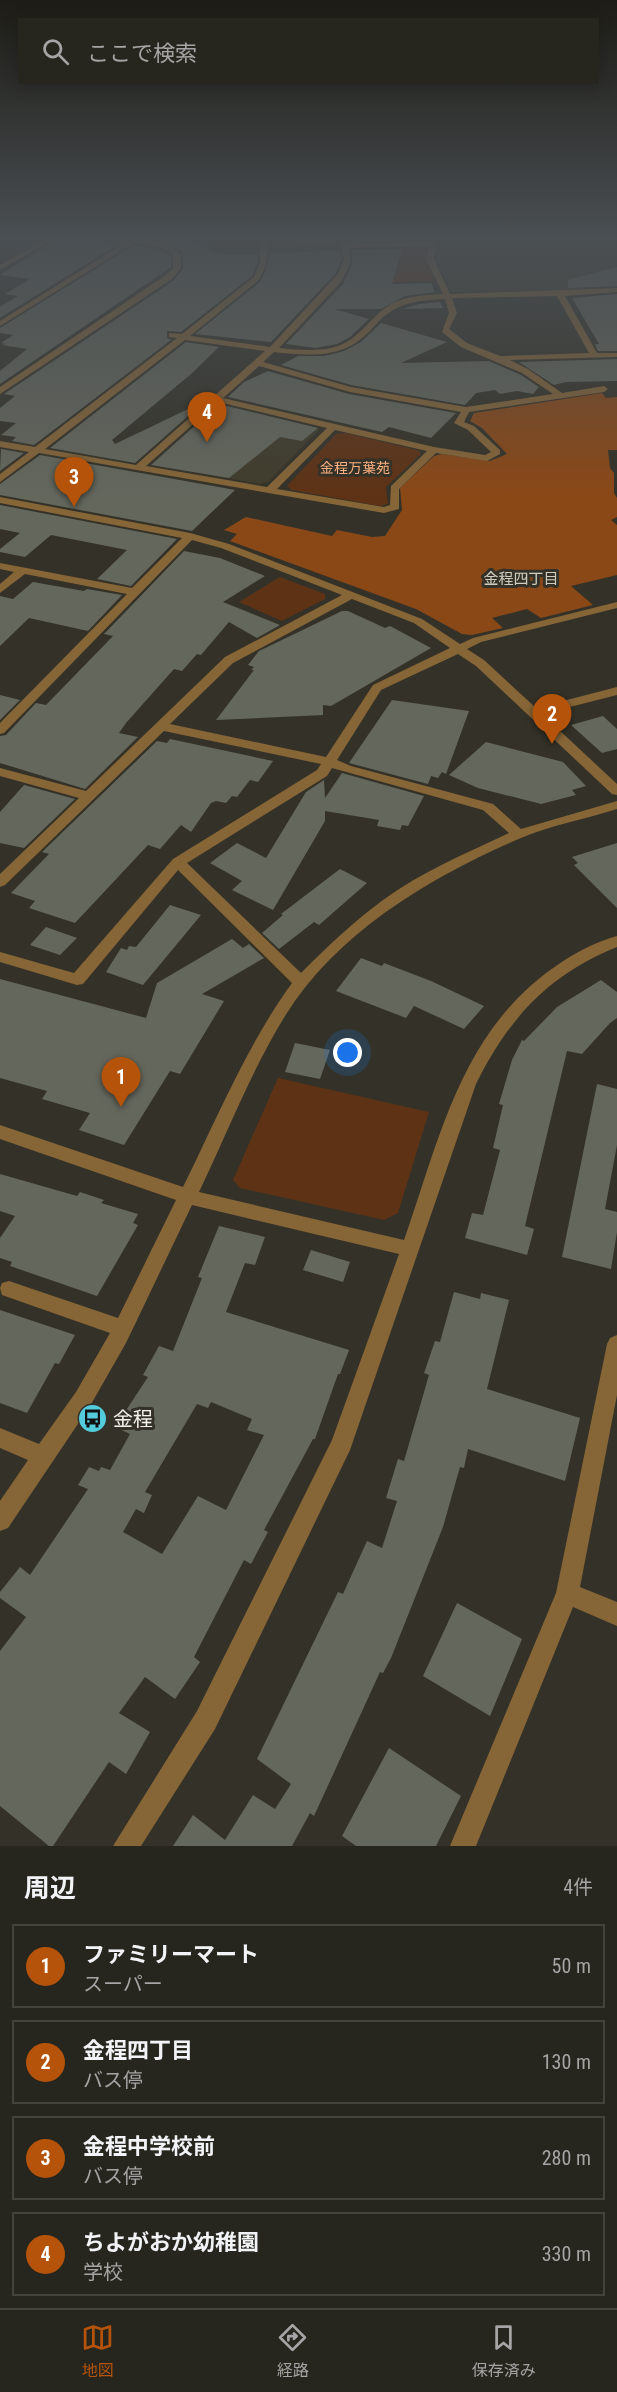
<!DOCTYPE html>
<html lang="ja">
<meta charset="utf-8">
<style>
:root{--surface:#27261e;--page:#33322b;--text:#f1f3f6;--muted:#a4a5a4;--line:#43433c;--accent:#b45309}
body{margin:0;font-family:"Roboto Condensed","Noto Sans JP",sans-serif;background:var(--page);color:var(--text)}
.you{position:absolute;left:348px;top:1053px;width:21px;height:21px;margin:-15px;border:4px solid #fff;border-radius:50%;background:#1a73e8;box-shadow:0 0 0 9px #1a73e833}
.badge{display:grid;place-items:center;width:39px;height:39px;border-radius:50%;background:var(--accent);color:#fff;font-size:20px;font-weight:700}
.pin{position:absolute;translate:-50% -50px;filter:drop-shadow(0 2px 3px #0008)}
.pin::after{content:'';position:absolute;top:32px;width:21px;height:18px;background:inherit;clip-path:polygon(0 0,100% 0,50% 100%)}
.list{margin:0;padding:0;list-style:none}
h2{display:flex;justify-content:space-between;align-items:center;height:78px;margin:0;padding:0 24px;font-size:26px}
h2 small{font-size:20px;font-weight:400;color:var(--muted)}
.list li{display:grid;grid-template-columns:39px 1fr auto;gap:18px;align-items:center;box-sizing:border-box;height:84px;margin:0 12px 12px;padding:0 12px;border:2px solid var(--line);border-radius:0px}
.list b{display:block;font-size:22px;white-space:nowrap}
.list p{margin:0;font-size:20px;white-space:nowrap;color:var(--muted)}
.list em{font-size:20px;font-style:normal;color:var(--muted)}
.icon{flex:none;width:33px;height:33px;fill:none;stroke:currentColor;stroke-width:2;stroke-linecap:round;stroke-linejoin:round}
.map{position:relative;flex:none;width:617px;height:1846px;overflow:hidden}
.search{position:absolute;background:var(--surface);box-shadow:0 3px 15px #0003;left:18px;right:18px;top:18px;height:66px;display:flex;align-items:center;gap:15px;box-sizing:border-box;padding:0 21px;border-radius:0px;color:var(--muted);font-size:22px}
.sheet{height:462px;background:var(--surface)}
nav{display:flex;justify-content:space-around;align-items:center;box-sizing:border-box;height:84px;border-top:2px solid var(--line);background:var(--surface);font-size:16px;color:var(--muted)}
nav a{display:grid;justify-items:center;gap:3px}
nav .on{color:var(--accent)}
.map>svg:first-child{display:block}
.built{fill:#403c2c}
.green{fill:#5e3215}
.forest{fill:#8a4817}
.building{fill:#64675c;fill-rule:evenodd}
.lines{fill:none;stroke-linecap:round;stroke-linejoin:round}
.minor{fill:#866537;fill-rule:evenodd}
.labels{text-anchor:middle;stroke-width:6;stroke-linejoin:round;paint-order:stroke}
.far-park-label{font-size:14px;fill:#fcaf7f;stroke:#343228}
.far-neighbourhood-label{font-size:15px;fill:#cfcdc0;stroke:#343228}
.near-poi-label{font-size:20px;fill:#f3f2ec;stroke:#343228;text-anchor:start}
</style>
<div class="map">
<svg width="617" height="1846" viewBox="0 0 617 1846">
<rect width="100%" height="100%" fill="#343228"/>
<g class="built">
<polygon points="441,236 617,236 617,287 555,291 451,292 437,259"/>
<polygon points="225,406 318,428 319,430 268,482 260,484 158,466 155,462 216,407"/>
</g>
<g class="green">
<polygon points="236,236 252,236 254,248 222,247 210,239 233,240"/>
<polygon points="426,247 426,261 434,281 393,282 391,275 397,274 390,248"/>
<polygon points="346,433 417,450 421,454 386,487 388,504 380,506 292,490 287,486 336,434"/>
<polygon points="280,577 325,594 325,599 282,621 239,602"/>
<polygon points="278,1078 429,1112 398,1213 384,1220 240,1188 233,1180"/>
</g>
<g class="forest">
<polygon points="273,236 336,236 338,243 274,247"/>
<polygon points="602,393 606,398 617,397 617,450 608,450 610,468 614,473 614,493 617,498 617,517 611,520 617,525 617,575 571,586 593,605 541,618 527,609 492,618 503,628 472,635 462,634 416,609 230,541 237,534 224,530 246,517 332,536 337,530 372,537 385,536 402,510 400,488 434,456 442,454 490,461 507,454 482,428 470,421 474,413"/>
</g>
<g class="building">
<polygon points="62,236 120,243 0,318 0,307 18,296 5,294 30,279 0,275"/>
<polygon points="153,236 181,236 219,254 258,254 258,262 252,276 181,332 167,331 167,338 171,340 34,445 12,441 16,437 1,435 16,423 0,421 0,408 15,396 4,394 173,281 183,269 182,252 173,246 151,238"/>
<polygon points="395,236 405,237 405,240 355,242 354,237"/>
<polygon points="134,245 159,249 171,256 171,267 0,384 0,371 27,349 2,345 5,344 1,343 13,335 0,333 0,328"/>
<polygon points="402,249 392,284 431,283 435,292 405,296 381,309 334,309 369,319 350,337 337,344 316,348 286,344 343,284 352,265 352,250"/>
<polygon points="318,251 340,251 342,259 336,273 271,342 195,334 260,282 266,270 270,254"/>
<polygon points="617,267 617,286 568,288 568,280"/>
<polygon points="617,294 617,351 598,351 595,344 599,344 572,298"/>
<polygon points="440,302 443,308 402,309 419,304"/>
<polygon points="381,323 447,342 401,363 489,361 521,375 539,387 533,394 517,391 500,394 495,390 476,393 465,405 351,385 281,365 298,356 324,356 344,351 361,342"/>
<polygon points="186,342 219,347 191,374 112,440 115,444 205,401 135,463 50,448"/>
<polygon points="617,359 617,381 566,382 554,385 519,362"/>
<polygon points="268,371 349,394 456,413 431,438 389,427 382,432 228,397 244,382"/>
<polygon points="219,404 318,428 302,441 280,437 229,478 151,465"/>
<polygon points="1,449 24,453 0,471"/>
<polygon points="40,455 219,487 235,490 192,531 0,495 0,484"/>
<polygon points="0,505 177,539 131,586 97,579 127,550 51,535 25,557 0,552 0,549 20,533 0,529"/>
<polygon points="184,551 220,558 265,576 223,602 280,625 257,638 229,622 201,655 197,654 182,671 174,669 126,723 119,733 138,737 85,789 0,763 0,736 6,735 36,703 46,705 113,636 104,634"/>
<polygon points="33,582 84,591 87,589 122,595 88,631 29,618 0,646 0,596 13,599"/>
<polygon points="342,611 348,611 385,628 390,626 431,648 331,706 323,705 323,715 216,720 254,670 251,670 254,667 248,665 259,651"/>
<polygon points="0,695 20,700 0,720"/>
<polygon points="392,700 469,711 446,774 442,772 438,778 431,776 428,784 349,763"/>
<polygon points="603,716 617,729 617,749 602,753 571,725"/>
<polygon points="170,739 273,761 258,782 250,780 237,797 232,796 226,803 216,801 211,803 191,832 181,825 160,849 148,845 75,923 29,908 35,901 11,893 49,854 42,852 157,741 167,743"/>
<polygon points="486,742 563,762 586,786 572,790 576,795 541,804 478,788 449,775"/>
<polygon points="342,773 424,796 408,826 402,825 400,830 377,826 379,820 325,811 325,821 273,910 232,890 242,881 210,863 237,843 266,858 306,792 324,780 325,798"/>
<polygon points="24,785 75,799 24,848 0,843 0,812"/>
<polygon points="617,843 617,908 574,865 578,863 572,857"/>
<polygon points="340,869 367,883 319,925 314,922 279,949 262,933 283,915 281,914"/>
<polygon points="170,905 201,915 143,985 106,972 121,948 127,950 129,946 136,947"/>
<polygon points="46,927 77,938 60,955 30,945"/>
<polygon points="232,939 243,948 249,944 264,958 202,994 224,1001 180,1074 170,1071 124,1145 79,1130 90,1113 42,1099 47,1091 0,1078 0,979 146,1018 157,983"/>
<polygon points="361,958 382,966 384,963 431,981 484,1006 464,1029 414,1006 406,1018 336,991"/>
<polygon points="601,980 617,992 617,1018 610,1023 582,1054 567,1051 525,1226 534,1229 527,1255 465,1238 472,1213 483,1215 500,1150 493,1148 503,1105 499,1104 512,1060 522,1040 524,1041 557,1007"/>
<polygon points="295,1043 330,1050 320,1079 285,1072"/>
<polygon points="597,1084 617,1089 617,1145 605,1209 617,1212 617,1232 611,1269 562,1257"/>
<polygon points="0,1174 77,1196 80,1192 104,1200 101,1203 138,1214 133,1223 138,1225 97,1296 10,1266 12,1262 0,1258 0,1238 15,1216 0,1211"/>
<path d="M219,1226L265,1237L255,1265L245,1263L226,1312L349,1350L340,1374H338L315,1439H313L264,1530L268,1532L251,1564L244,1560L194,1657L200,1662L175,1699L145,1677L119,1713L150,1732L126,1774L109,1762L53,1846H49L0,1806V1651L26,1617L0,1598V1592L20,1567L30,1575L88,1489L78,1485L89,1467L99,1471L101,1467L110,1470L130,1434L115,1427L148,1377L143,1375L159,1346L173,1351L202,1278L198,1277ZM211,1402L252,1419L247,1430L264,1435L226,1510L198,1496L162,1554L123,1532L136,1509L144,1513L152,1495L145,1492L197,1404L208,1408Z"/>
<polygon points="311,1250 350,1262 343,1282 303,1270"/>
<polygon points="454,1292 480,1299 481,1293 509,1300 487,1389 580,1418 565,1481 468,1449 464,1468 460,1467 443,1527 391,1658 383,1673 380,1672 314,1816 310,1813 292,1846 173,1846 193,1815 225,1840 253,1795 275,1809 291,1784 257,1759 338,1592 343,1594 367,1541 382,1548 397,1501 386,1498 398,1459 404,1461 429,1375 424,1373 435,1341 440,1342"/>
<polygon points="0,1310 75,1335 59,1364 55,1363 27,1413 0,1403"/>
<polygon points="457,1603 522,1639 490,1716 423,1676"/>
<polygon points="389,1748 461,1796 436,1846 356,1846 342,1836"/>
</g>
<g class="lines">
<g class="minor">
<polygon points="11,236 10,237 0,241 0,237"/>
<polygon points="52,236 60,236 0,270 0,265"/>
<path d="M94,236C122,236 158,235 181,254V268L172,279L0,394V387L166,275L173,268V255L160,247L134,243L0,326V321L126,242Z"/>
<path d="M260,236H266C269,253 268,265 259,280L190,336L270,347L338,274L344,259L339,236H346L349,244L430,242L432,236H438L434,259L450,294L617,288V292L565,296L597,353H617V357L510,360L528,369L562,393L604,386L608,389L604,392L469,412L464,422L474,426L500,450V454L487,461L436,453L399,489V509L384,513L39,453L0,482V474L29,452L0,447V441L35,447L177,338L169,337V333L182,334L254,277L260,262ZM429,246L426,259L443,294C424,295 401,296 385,308C369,320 358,339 338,346C320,352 298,350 279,348L341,282L350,264V248ZM557,296L589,353L500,356L467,343L449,329L457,313L452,298ZM445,299L449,313L442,332L461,347L522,373L553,394L466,407L351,387L263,362L274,352C299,355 330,358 352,345C363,339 372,329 380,320C399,302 420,300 445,299ZM185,340L265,351L136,465L45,449ZM259,366L350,392L461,412L454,423L468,430L491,452L485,455L434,447L223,398ZM218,402L327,428L267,487L146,466ZM335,430L427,451L391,486L390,505L384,507L277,489Z"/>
<path d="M0,497L190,533L229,544L422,619L460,644L473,638L617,602V608L481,642L467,649L484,660L536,708L617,687V695L542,714L617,784V795L612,794L476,666L458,654L381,690L337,760L351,766L493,804L521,829L617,801V809C586,819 551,825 521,838C432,876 337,932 285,1016C251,1071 227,1134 199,1192L404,1240C440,1138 461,1031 556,966C574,953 595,942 617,936V947C548,975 509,1018 476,1084L350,1450L215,1729L141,1846H113L197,1711L332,1440L399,1254L192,1205L126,1343L90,1406L8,1528L0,1531V1501L28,1460L0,1448V1428L39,1444L76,1392L110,1333L2,1295L0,1288L2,1283L9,1281L118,1318L176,1200L0,1139V1125L183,1187C217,1118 247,1045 292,983L178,870L83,984L77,985L0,962V952L74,973L173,859L317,770L321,764L164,731L5,885L0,887V874L79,798L0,776V768L86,791L225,657L342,595L221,548L192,540L4,733L0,734V723L127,594L25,574L0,593V584L14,572L0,569V563L132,588L182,538L0,503ZM352,599L414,623L450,648L373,685L326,757L170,724L233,663ZM332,768L483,810L509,833C467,853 421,872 383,900C353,922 327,947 301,973L187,863L327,776Z"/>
<polygon points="617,1335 617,1395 580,1587 617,1602 617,1626 573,1607 476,1846 450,1846 556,1593 607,1344 610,1338"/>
</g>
</g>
<linearGradient id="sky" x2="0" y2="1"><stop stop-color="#1d1c16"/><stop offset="0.48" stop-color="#4a4f53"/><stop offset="1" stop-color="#4a4f53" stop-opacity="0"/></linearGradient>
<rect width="617" height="495" fill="url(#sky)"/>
<defs>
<symbol id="bus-disc" viewBox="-11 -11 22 22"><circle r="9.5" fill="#53cbdc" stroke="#343228"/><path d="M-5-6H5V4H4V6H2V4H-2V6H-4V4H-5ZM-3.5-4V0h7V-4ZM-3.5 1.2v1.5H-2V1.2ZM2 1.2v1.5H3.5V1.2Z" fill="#111"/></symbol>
</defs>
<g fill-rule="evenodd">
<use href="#bus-disc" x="76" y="1402" width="33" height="33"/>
</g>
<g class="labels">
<g class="far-park-label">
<text x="355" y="473">金程万葉苑</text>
</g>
<g class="far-neighbourhood-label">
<text x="521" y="584">金程四丁目</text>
</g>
<g class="near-poi-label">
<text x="113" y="1426">金程</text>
</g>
</g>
</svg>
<div class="you"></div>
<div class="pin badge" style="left:121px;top:1107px">1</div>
<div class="pin badge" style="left:552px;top:744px">2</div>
<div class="pin badge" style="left:74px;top:507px">3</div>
<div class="pin badge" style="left:207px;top:442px">4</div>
<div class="search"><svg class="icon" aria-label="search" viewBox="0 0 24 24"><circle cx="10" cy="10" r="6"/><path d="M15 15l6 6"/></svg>ここで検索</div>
</div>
<section class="sheet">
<h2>周辺<small>4件</small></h2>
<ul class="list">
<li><span class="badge">1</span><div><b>ファミリーマート</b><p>スーパー</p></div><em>50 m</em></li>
<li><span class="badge">2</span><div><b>金程四丁目</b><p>バス停</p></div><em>130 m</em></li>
<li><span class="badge">3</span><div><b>金程中学校前</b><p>バス停</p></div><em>280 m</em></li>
<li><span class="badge">4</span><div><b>ちよがおか幼稚園</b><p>学校</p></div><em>330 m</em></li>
</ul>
</section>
<nav>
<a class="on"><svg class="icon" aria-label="map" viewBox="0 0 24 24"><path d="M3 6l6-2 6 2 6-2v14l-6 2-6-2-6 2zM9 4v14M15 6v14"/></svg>地図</a>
<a><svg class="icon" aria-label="directions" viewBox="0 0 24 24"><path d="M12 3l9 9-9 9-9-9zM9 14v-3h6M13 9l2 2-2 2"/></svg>経路</a>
<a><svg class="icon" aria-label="saved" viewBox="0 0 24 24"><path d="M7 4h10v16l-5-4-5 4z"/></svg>保存済み</a>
</nav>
